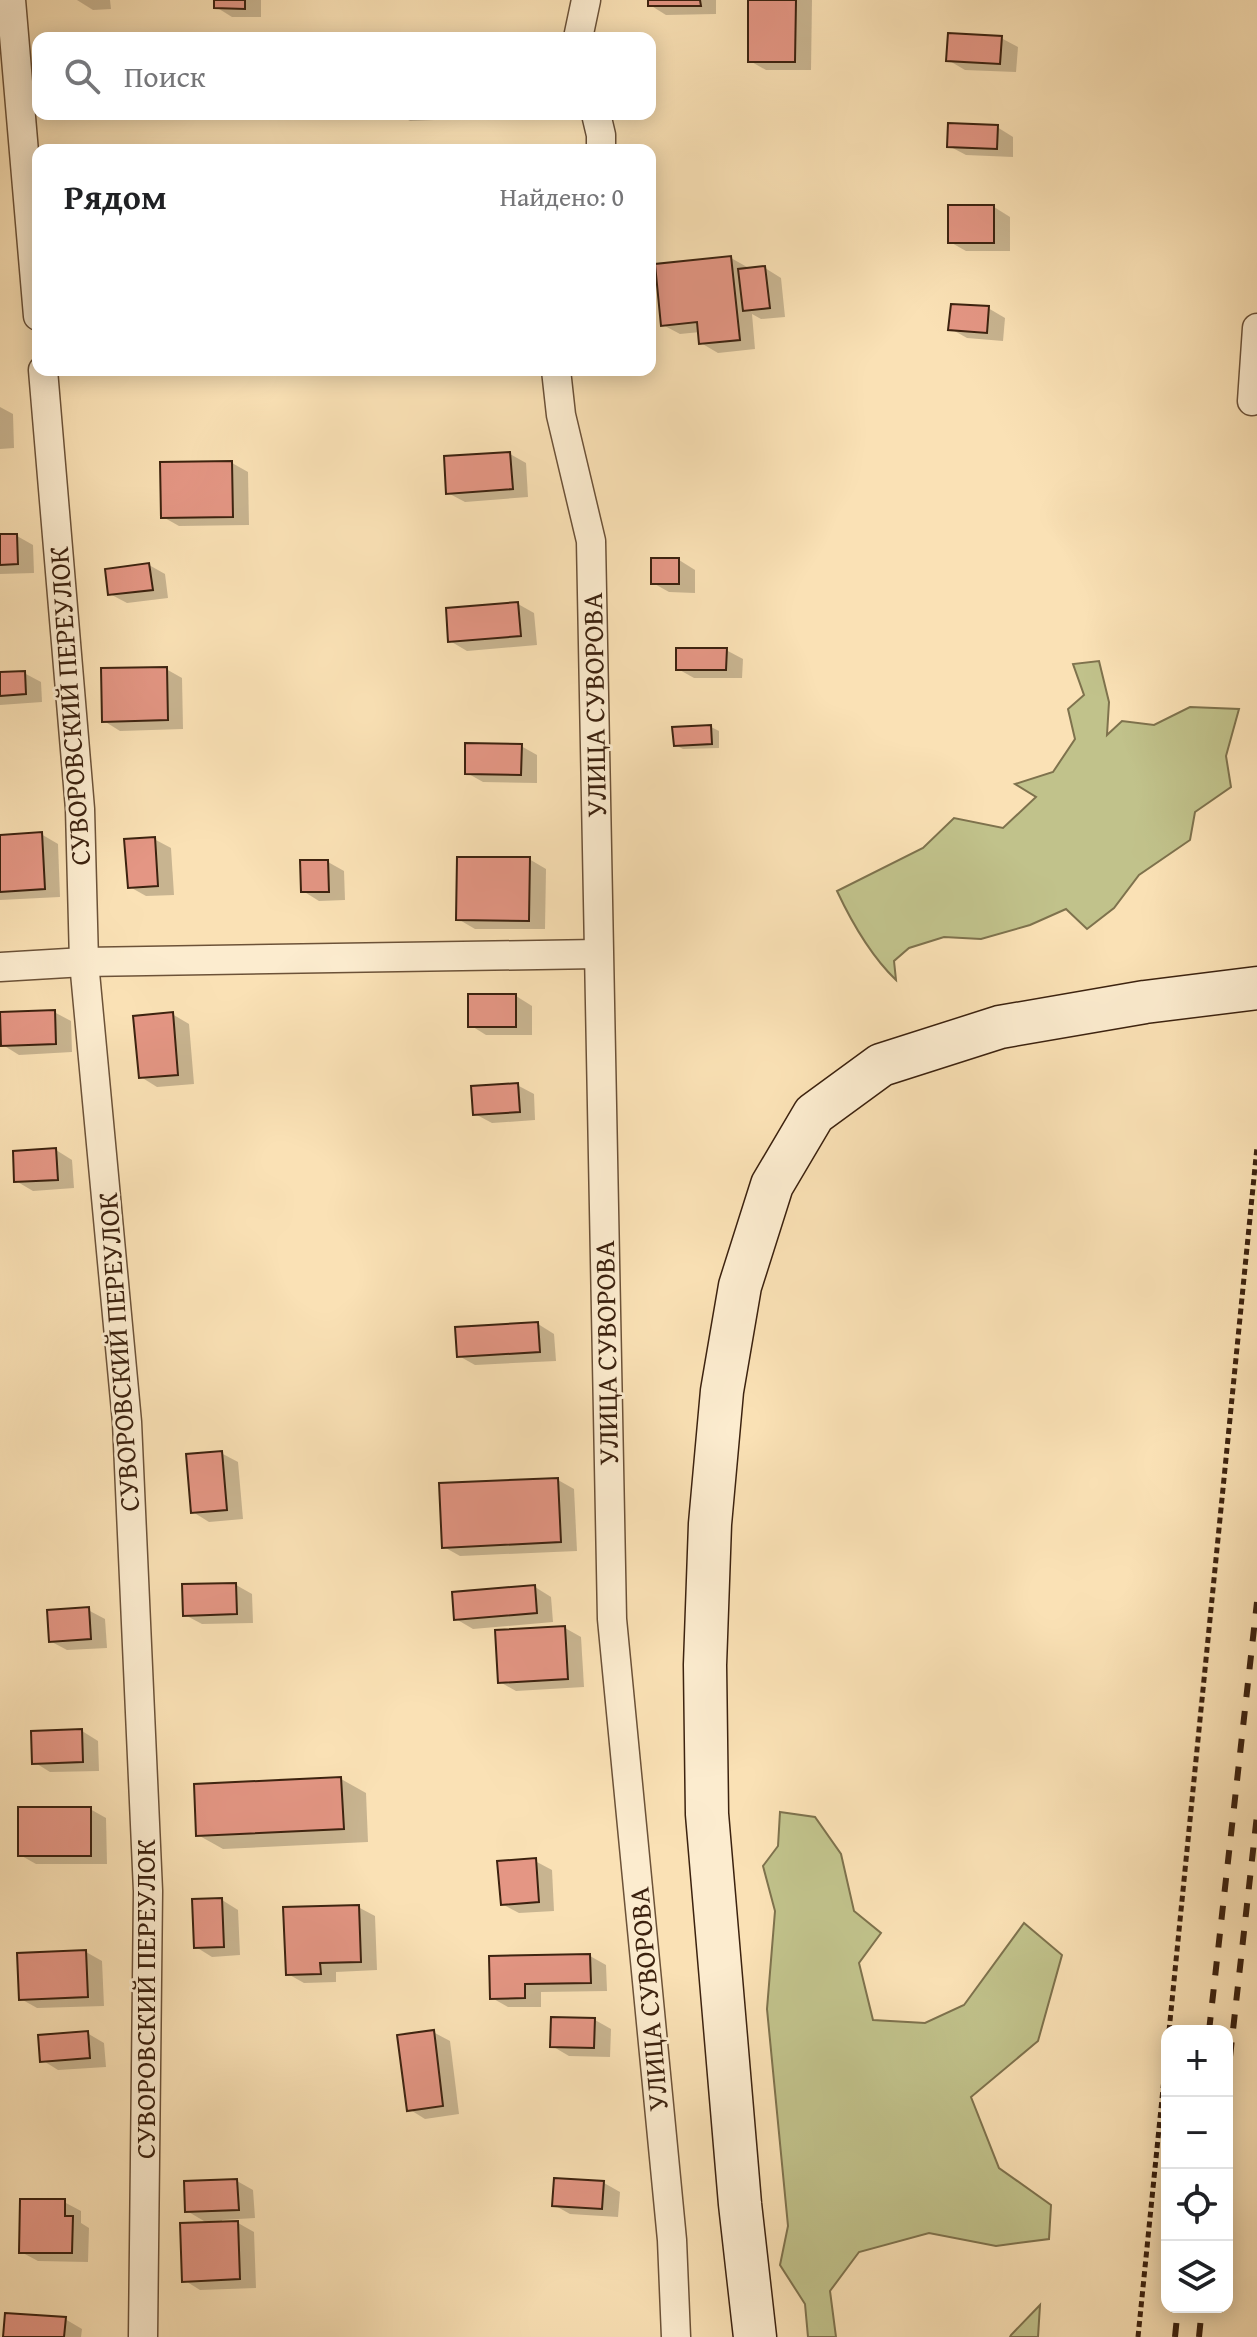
<!DOCTYPE html>
<html lang="ru">
<meta charset="utf-8">
<style>
:root{--surface:#fff;--page:#f2f2f2;--text:#202124;--muted:#757577;--line:#e0e0e0}
body{margin:0;font-family:"Gentium Book Plus",serif;background:var(--page);color:var(--text)}
.controls{position:absolute;right:24px;bottom:24px;display:grid;overflow:hidden;border-radius:16px;box-shadow:0 4px 20px #0003}
.controls button{width:72px;height:72px;display:grid;place-items:center;padding:0;border:0;border-bottom:2px solid var(--line);background:var(--surface);color:var(--text);font:40px sans-serif}
.list{margin:0;padding:0;list-style:none}
h2{display:flex;justify-content:space-between;align-items:center;height:104px;margin:0;padding:0 32px;font-size:34px}
h2 small{font-size:26px;font-weight:400;color:var(--muted)}
.icon{flex:none;width:44px;height:44px;fill:none;stroke:currentColor;stroke-width:2;stroke-linecap:round;stroke-linejoin:round}
.map{position:relative;flex:none;width:1257px;height:2337px;overflow:hidden}
.search{position:absolute;background:var(--surface);box-shadow:0 4px 20px #0003;left:32px;top:32px;width:624px;height:88px;display:flex;align-items:center;gap:20px;box-sizing:border-box;padding:0 28px;border-radius:16px;color:var(--muted);font-size:30px}
.panel{position:absolute;background:var(--surface);box-shadow:0 4px 20px #0003;left:32px;top:144px;width:624px;height:232px;border-radius:16px}
.map>svg:first-child{display:block}
.green{fill:#c1c28b;stroke:#7e724d;stroke-width:2}
.shadow{fill:#0003}
.building{fill:#e49684;stroke:#3c220f;stroke-width:2}
.lines{fill:none;stroke-linecap:round;stroke-linejoin:round}
.street-casing{stroke:#6c5238;stroke-width:31}
.secondary-casing{stroke:#3c220f;stroke-width:45}
.path{stroke:#3c220f;stroke-width:5;stroke-dasharray:6 4;stroke-linecap:butt}
.street{stroke:#fceccf;stroke-width:28}
.secondary{stroke:#fceccf;stroke-width:42}
.rail{stroke:#3c220f;stroke-width:6;stroke-dasharray:14 14;stroke-linecap:butt}
.labels{text-anchor:middle;stroke-width:6;stroke-linejoin:round;paint-order:stroke}
.street-label{font-size:28px;fill:#3c220f;stroke:#fceccf}
</style>
<div class="map">
<svg width="1257" height="2337" viewBox="0 0 1257 2337">
<rect width="100%" height="100%" fill="#fae1b5"/>
<filter id="stains"><feTurbulence type="fractalNoise" baseFrequency=".0025" numOctaves="4"/><feColorMatrix values="0 0 0 0 .2 0 0 0 0 .09 0 0 0 0 .02 0 0 0 .5 -.17"/></filter>
<radialGradient id="worn" r=".72"><stop offset=".6" stop-color="#630" stop-opacity="0"/><stop offset="1" stop-color="#630" stop-opacity=".3"/></radialGradient>
<g class="green">
<path d="M1099,661L1109,702L1107,735L1122,721L1154,725L1190,707L1239,709L1226,756L1231,787L1195,812L1190,840L1139,875L1114,908L1087,929L1066,909L1030,925L981,939L944,937L909,948L894,961L896,980C870,955 852,923 837,891L923,848L954,818L1003,828L1036,797L1015,784L1053,772L1075,739L1068,709L1084,695L1073,664Z"/>
<polygon points="780,1812 815,1817 841,1854 854,1911 881,1933 859,1963 873,2020 925,2023 964,2005 1024,1923 1062,1955 1038,2041 971,2097 999,2168 1051,2205 1049,2239 996,2246 929,2233 859,2252 830,2291 836,2337 808,2337 805,2304 780,2265 788,2226 767,2009 775,1911 763,1866 778,1846"/>
<polygon points="1040,2305 1038,2337 1010,2337 1011,2335"/>
</g>
<g class="shadow">
<polygon points="77,0 110,0 111,9 93,10"/>
<polygon points="216,0 261,0 261,17 232,17 216,7"/>
<polygon points="650,0 716,0 716,14 666,15 650,5"/>
<polygon points="750,0 812,0 811,70 766,70 750,61"/>
<polygon points="1001,38 1018,47 1016,72 965,70 948,60"/>
<polygon points="397,114 459,114 459,119 410,121"/>
<polygon points="997,127 1013,137 1013,157 966,155 949,146"/>
<polygon points="994,207 1010,217 1010,251 966,251 950,242"/>
<polygon points="731,258 747,267 747,270 765,268 781,278 785,317 761,319 752,314 755,349 718,353 701,343 700,332 680,334 663,325"/>
<polygon points="988,308 1005,318 1003,341 967,338 951,329"/>
<polygon points="0,407 13,414 14,448 0,449"/>
<polygon points="510,454 526,463 528,497 465,502 448,493"/>
<polygon points="232,463 248,472 249,525 179,526 163,517"/>
<polygon points="0,536 17,536 33,545 34,573 0,574"/>
<polygon points="679,560 695,570 695,593 669,592 653,583"/>
<polygon points="149,565 165,574 168,598 127,603 110,594"/>
<polygon points="518,604 534,613 537,645 467,651 450,641"/>
<polygon points="726,650 743,659 742,678 694,678 678,669"/>
<polygon points="166,669 182,678 183,729 120,731 104,721"/>
<polygon points="24,673 41,682 42,702 0,705 0,674"/>
<polygon points="711,727 719,731 719,748 683,749 675,745"/>
<polygon points="521,746 537,755 537,783 483,782 467,773"/>
<polygon points="41,834 58,844 60,897 0,900 0,837"/>
<polygon points="154,839 171,848 174,895 146,896 130,887"/>
<polygon points="529,859 546,869 545,929 475,929 458,919"/>
<polygon points="328,862 344,871 345,900 319,901 303,891"/>
<polygon points="516,996 532,1006 532,1035 486,1035 470,1025"/>
<polygon points="54,1012 71,1021 72,1052 19,1055 3,1045"/>
<polygon points="172,1014 189,1024 194,1084 157,1087 141,1077"/>
<polygon points="517,1085 534,1094 535,1120 492,1123 475,1114"/>
<polygon points="56,1150 72,1160 74,1188 33,1191 16,1181"/>
<polygon points="538,1324 554,1334 556,1361 475,1365 459,1356"/>
<polygon points="221,1453 238,1462 243,1519 209,1522 193,1512"/>
<polygon points="558,1480 574,1489 577,1551 460,1556 444,1547"/>
<polygon points="236,1585 252,1594 253,1623 202,1624 185,1615"/>
<polygon points="535,1587 551,1597 553,1622 473,1629 456,1619"/>
<polygon points="88,1610 105,1619 107,1648 67,1650 50,1641"/>
<polygon points="565,1628 581,1637 584,1687 516,1691 500,1682"/>
<polygon points="82,1731 98,1741 99,1771 50,1772 34,1762"/>
<polygon points="341,1779 366,1793 368,1842 223,1849 198,1835"/>
<polygon points="90,1809 106,1818 107,1864 36,1864 20,1855"/>
<polygon points="535,1861 552,1870 554,1911 519,1913 502,1904"/>
<polygon points="222,1900 238,1910 240,1955 212,1957 196,1947"/>
<polygon points="358,1907 375,1916 377,1970 336,1972 336,1982 304,1983 288,1974"/>
<polygon points="86,1952 102,1961 104,2006 37,2008 21,1999"/>
<polygon points="590,1956 606,1965 607,1991 541,1992 541,2007 508,2007 492,1998"/>
<polygon points="595,2020 611,2029 610,2057 569,2056 552,2046"/>
<polygon points="433,2032 450,2041 459,2114 425,2119 409,2109"/>
<polygon points="87,2033 104,2043 106,2067 58,2070 42,2060"/>
<polygon points="237,2181 253,2190 255,2218 222,2220 222,2223 238,2223 254,2232 256,2288 200,2290 184,2280 209,2224 187,2211"/>
<polygon points="604,2183 620,2192 618,2217 570,2214 554,2205"/>
<polygon points="64,2202 81,2211 81,2223 89,2228 88,2262 38,2261 21,2252"/>
<polygon points="65,2319 82,2329 81,2337 5,2337"/>
</g>
<g class="building">
<polygon points="214,0 245,0 245,9 214,8"/>
<polygon points="648,0 700,0 701,6 648,6"/>
<polygon points="748,0 796,0 795,62 748,62"/>
<polygon points="948,33 1002,36 1000,64 946,61"/>
<polygon points="948,123 998,125 997,149 947,147"/>
<rect x="948" y="205" width="46" height="38"/>
<polygon points="731,256 740,340 699,344 697,322 661,326 655,264"/>
<polygon points="765,266 770,308 743,311 738,269"/>
<polygon points="951,304 989,306 987,333 948,330"/>
<polygon points="510,452 513,489 446,494 444,456"/>
<polygon points="232,461 233,517 161,518 160,462"/>
<polygon points="0,534 17,534 18,564 0,565"/>
<rect x="651" y="558" width="28" height="26"/>
<polygon points="149,563 153,590 108,595 105,569"/>
<polygon points="518,602 521,636 448,642 446,608"/>
<polygon points="676,648 727,648 726,670 676,670"/>
<polygon points="167,667 168,720 102,722 101,668"/>
<polygon points="25,671 26,694 0,696 0,672"/>
<polygon points="711,725 712,744 674,746 672,727"/>
<polygon points="465,743 522,744 521,775 465,774"/>
<polygon points="42,832 45,889 0,892 0,835"/>
<polygon points="155,837 158,886 128,888 124,839"/>
<polygon points="457,857 530,857 529,921 456,920"/>
<polygon points="300,860 328,860 329,892 301,892"/>
<rect x="468" y="994" width="48" height="33"/>
<polygon points="55,1010 56,1044 1,1046 0,1012"/>
<polygon points="173,1012 178,1075 139,1078 133,1016"/>
<polygon points="518,1083 520,1112 473,1115 471,1086"/>
<polygon points="56,1148 58,1180 14,1182 13,1151"/>
<polygon points="538,1322 540,1352 457,1357 455,1327"/>
<polygon points="222,1451 227,1510 191,1513 186,1454"/>
<polygon points="558,1478 561,1542 442,1548 439,1483"/>
<polygon points="236,1583 237,1614 183,1616 182,1584"/>
<polygon points="535,1585 537,1613 454,1620 452,1592"/>
<polygon points="89,1607 91,1639 49,1642 47,1610"/>
<polygon points="565,1626 568,1679 498,1683 495,1630"/>
<polygon points="82,1729 83,1762 32,1764 31,1731"/>
<polygon points="341,1777 344,1829 196,1836 194,1784"/>
<rect x="18" y="1807" width="73" height="49"/>
<polygon points="536,1858 539,1902 501,1905 497,1861"/>
<polygon points="222,1898 224,1947 194,1948 192,1899"/>
<polygon points="359,1905 361,1962 320,1963 321,1974 286,1975 283,1907"/>
<polygon points="86,1950 88,1997 19,2000 17,1953"/>
<polygon points="590,1954 591,1983 525,1984 525,1998 490,1999 489,1956"/>
<polygon points="551,2017 595,2018 594,2048 550,2047"/>
<polygon points="434,2030 443,2106 407,2111 397,2035"/>
<polygon points="88,2031 90,2058 40,2062 38,2035"/>
<polygon points="554,2178 604,2181 602,2209 552,2206"/>
<polygon points="237,2179 239,2210 185,2212 184,2181"/>
<polygon points="20,2199 65,2199 65,2216 73,2216 72,2253 19,2253"/>
<polygon points="238,2221 240,2279 182,2282 180,2223"/>
<polygon points="5,2313 66,2317 64,2337 3,2337"/>
</g>
<g class="lines">
<defs>
<g id="street">
<polyline points="11,0 38,316"/>
<polyline points="578,38 586,0"/>
<polyline points="596,114 601,135 601,150"/>
<polyline points="43,370 80,809 84,962 127,1422 148,1891 143,2337"/>
<polyline points="556,370 561,415 591,541 612,1619 672,2240 676,2337"/>
<polyline points="1252,401 1257,328"/>
<polyline points="0,967 84,962 598,954"/>
</g>
<polyline id="secondary" points="755,2337 740,2204 707,1814 705,1665 710,1524 722,1391 740,1286 772,1185 814,1114 881,1065 1000,1027 1145,1002 1257,988"/>
</defs>
<use href="#street" class="street-casing"/>
<use href="#secondary" class="secondary-casing"/>
<g class="path">
<polyline points="1169,2031 1257,1147"/>
<polyline points="1138,2337 1167,2049"/>
</g>
<use href="#street" class="street"/>
<use href="#secondary" class="secondary"/>
<g class="rail">
<polyline points="1209,2031 1257,1602"/>
<polyline points="1227,2084 1257,1815"/>
<polyline points="1175,2337 1178,2307"/>
<polyline points="1199,2337 1202,2307"/>
</g>
</g>
<g class="labels">
<g class="street-label">
<text transform="translate(594 705) rotate(-91)" y="10">УЛИЦА СУВОРОВА</text>
<text transform="translate(69 706) rotate(-94)" y="10">СУВОРОВСКИЙ ПЕРЕУЛОК</text>
<text transform="translate(118 1352) rotate(-94)" y="10">СУВОРОВСКИЙ ПЕРЕУЛОК</text>
<text transform="translate(606 1353) rotate(-91)" y="10">УЛИЦА СУВОРОВА</text>
<text transform="translate(145 1999) rotate(-90)" y="10">СУВОРОВСКИЙ ПЕРЕУЛОК</text>
<text transform="translate(648 1999) rotate(-95)" y="10">УЛИЦА СУВОРОВА</text>
</g>
</g>
<rect width="100%" height="100%" filter="url(#stains)"/>
<rect width="100%" height="100%" fill="url(#worn)"/>
</svg>
<div class="controls">
<button>+</button>
<button>−</button>
<button><svg class="icon" aria-label="locate" viewBox="0 0 24 24"><circle cx="12" cy="12" r="6"/><path d="M12 2v4M12 18v4M2 12h4M18 12h4"/></svg></button>
<button><svg class="icon" aria-label="layers" viewBox="0 0 24 24"><path d="M12 4l9 5-9 5-9-5zM3 14l9 5 9-5"/></svg></button>
</div>
<div class="search"><svg class="icon" aria-label="search" viewBox="0 0 24 24"><circle cx="10" cy="10" r="6"/><path d="M15 15l6 6"/></svg>Поиск</div>
<section class="panel">
<h2>Рядом<small>Найдено: 0</small></h2>
<ul class="list">
</ul>
</section>
</div>
